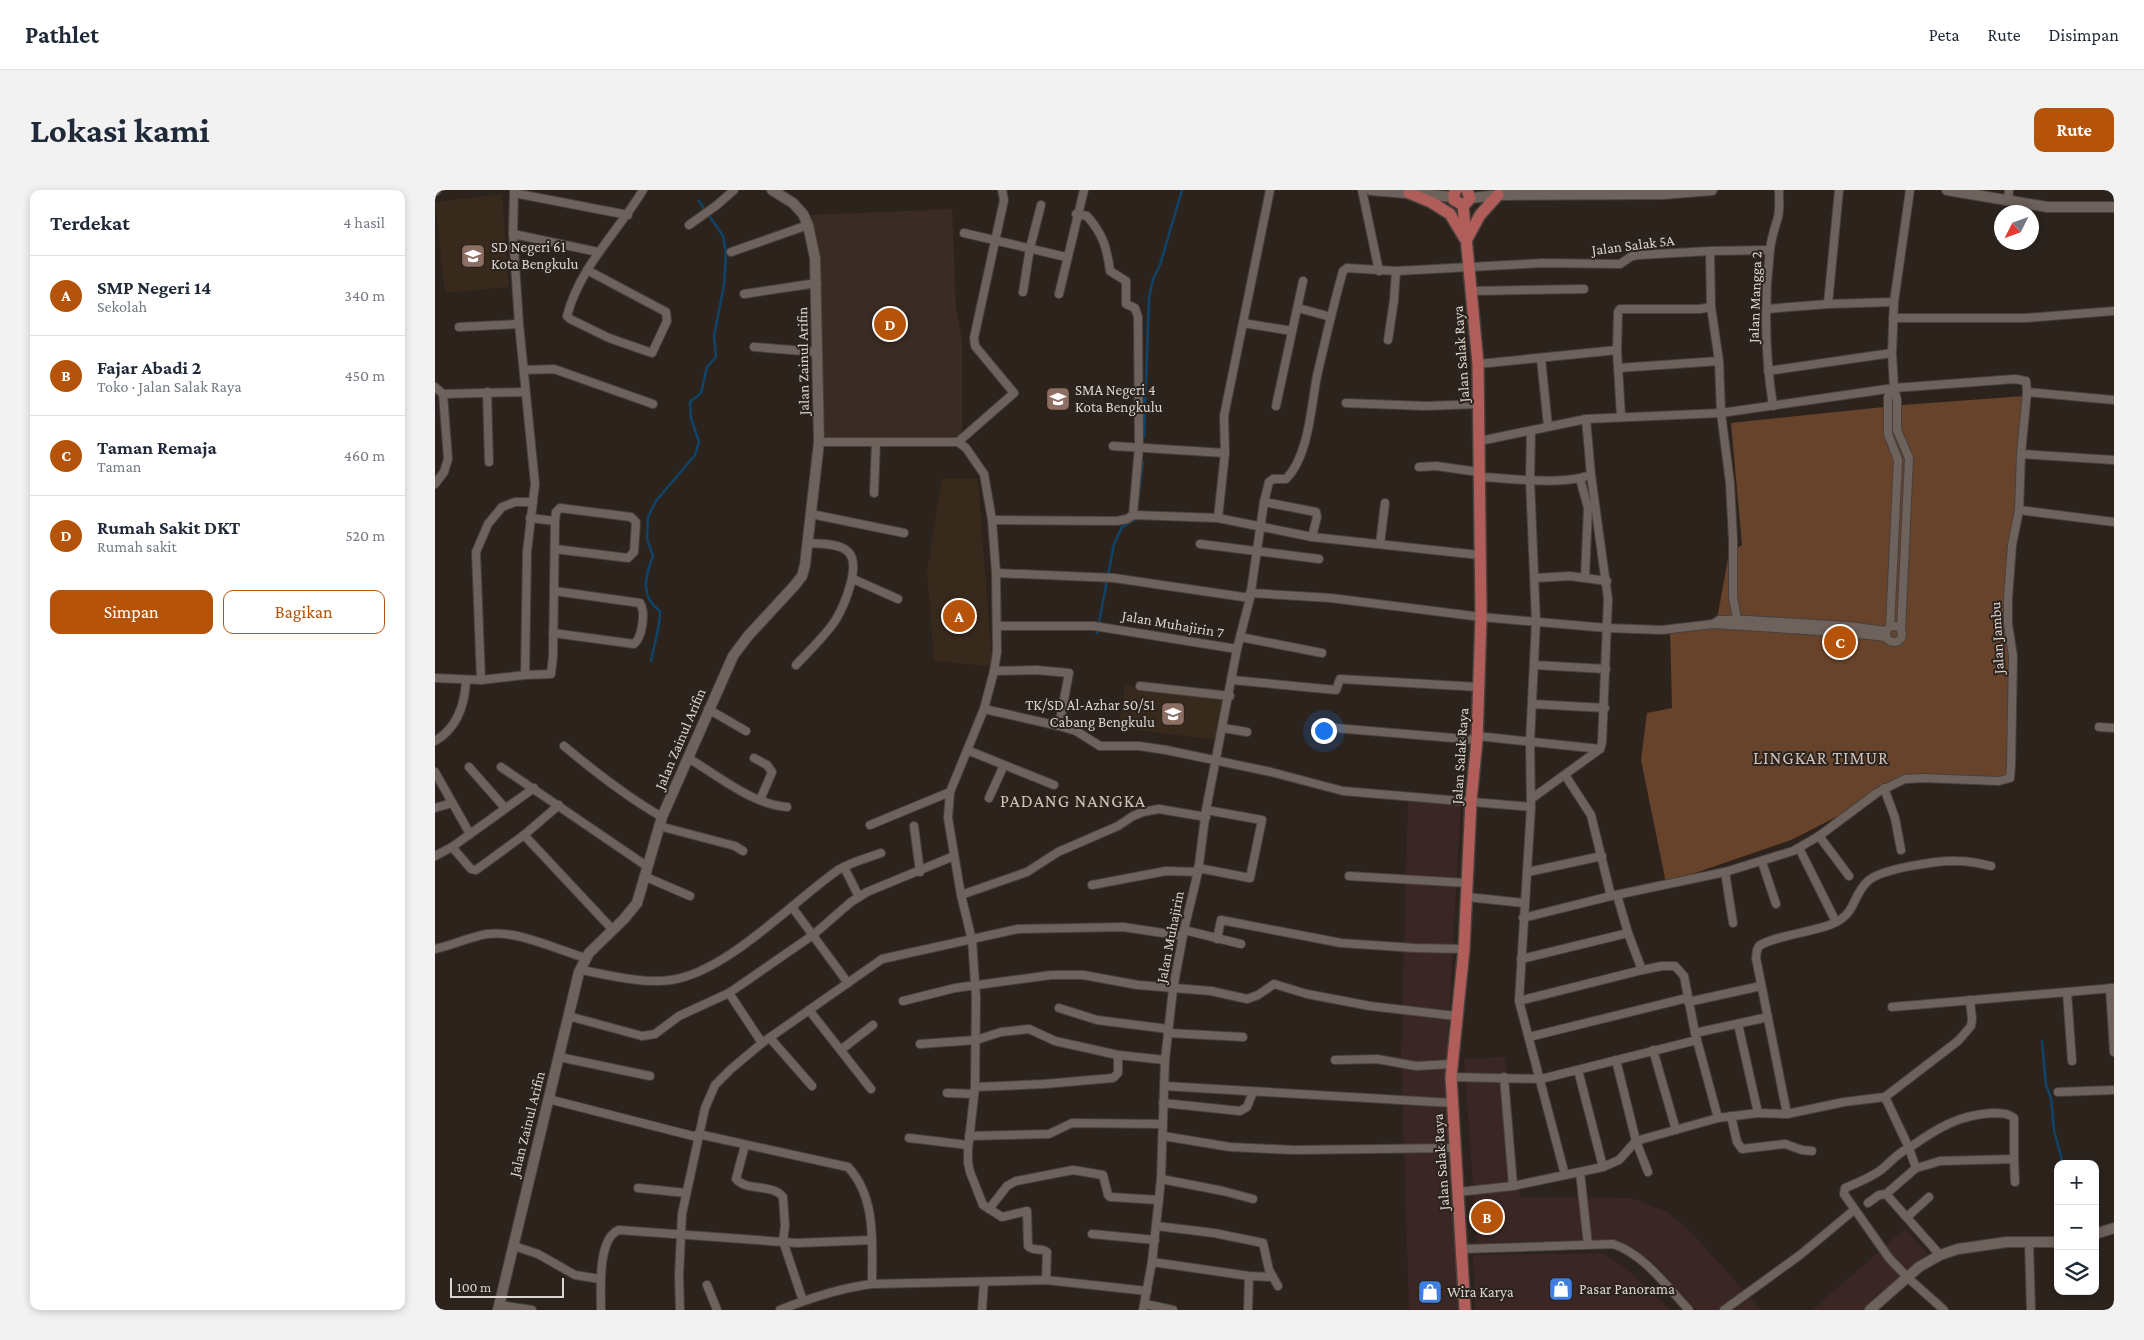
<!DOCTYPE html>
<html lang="id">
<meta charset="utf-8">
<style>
:root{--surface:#fff;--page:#f2f2f3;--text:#1f2937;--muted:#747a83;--line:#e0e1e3;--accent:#b45309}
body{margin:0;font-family:"Crimson Pro",serif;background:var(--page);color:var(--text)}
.controls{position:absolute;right:15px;bottom:15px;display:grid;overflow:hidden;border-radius:10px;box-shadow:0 2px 8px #0003}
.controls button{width:45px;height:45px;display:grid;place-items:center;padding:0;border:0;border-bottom:1px solid var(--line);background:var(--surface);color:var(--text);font:25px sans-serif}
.compass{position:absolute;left:1559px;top:15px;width:45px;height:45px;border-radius:50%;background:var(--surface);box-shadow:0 2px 8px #0003;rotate:228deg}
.scale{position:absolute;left:15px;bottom:12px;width:114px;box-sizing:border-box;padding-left:5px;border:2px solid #dbd5d1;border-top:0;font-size:14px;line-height:18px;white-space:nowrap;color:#dbd5d1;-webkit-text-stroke:4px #2c231d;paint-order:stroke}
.you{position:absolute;left:888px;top:540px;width:18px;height:18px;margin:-12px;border:4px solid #fff;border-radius:50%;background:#1a73e8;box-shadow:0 0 0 8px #1a73e833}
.badge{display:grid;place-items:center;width:32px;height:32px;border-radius:50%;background:var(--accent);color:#fff;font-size:16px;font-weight:700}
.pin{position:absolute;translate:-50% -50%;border:2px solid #fff;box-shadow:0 1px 5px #0006}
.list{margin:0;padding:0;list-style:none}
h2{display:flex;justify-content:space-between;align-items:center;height:65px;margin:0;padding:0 20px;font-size:21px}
h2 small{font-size:16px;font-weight:400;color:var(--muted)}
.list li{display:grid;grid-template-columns:32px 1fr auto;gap:15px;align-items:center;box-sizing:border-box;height:80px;padding:0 20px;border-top:1px solid var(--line)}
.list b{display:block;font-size:19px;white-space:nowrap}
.list p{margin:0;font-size:16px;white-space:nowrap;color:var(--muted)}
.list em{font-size:16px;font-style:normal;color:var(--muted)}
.actions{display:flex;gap:10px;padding:15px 20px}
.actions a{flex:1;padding:11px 0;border:1px solid var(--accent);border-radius:10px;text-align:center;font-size:18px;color:var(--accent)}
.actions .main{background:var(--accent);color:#fff}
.icon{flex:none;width:28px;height:28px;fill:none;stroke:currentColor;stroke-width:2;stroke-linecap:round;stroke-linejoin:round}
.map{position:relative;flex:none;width:1679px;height:1120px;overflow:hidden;border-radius:10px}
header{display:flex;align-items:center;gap:30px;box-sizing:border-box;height:70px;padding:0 25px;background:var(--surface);border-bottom:1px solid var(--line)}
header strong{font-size:24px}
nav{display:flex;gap:28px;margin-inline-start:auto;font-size:18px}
.intro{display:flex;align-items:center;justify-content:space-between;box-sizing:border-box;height:120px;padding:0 30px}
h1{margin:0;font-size:35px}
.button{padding:12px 22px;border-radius:10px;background:var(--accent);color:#fff;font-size:18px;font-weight:700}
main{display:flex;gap:30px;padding:0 30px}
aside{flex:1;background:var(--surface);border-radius:10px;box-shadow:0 2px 8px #0003}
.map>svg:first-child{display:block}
.commercial{fill:#3a2625}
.built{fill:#3a2c24}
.education{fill:#37291c}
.green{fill:#68432b}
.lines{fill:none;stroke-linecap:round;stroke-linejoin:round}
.stream{stroke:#0f4468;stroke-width:2.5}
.street-casing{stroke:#48403c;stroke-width:10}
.secondary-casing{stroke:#48403c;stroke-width:12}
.primary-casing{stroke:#48403c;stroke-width:14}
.street{stroke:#6d625c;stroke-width:8}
.secondary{stroke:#6d625c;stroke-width:10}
.primary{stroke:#b15e5a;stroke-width:11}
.labels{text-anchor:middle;stroke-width:4;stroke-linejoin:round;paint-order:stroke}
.street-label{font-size:15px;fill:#dbd5d1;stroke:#2c231d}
.poi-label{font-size:15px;fill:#dbd5d1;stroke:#2c231d;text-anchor:start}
.quarter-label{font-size:18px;letter-spacing:1px;fill:#cdc1ba;stroke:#2c231d}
</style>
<header>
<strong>Pathlet</strong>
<nav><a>Peta</a><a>Rute</a><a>Disimpan</a></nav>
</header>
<div class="intro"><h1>Lokasi kami</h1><a class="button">Rute</a></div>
<main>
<aside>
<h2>Terdekat<small>4 hasil</small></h2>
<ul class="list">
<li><span class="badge">A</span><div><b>SMP Negeri 14</b><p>Sekolah</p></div><em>340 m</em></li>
<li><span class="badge">B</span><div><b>Fajar Abadi 2</b><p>Toko · Jalan Salak Raya</p></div><em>450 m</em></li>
<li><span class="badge">C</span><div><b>Taman Remaja</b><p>Taman</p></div><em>460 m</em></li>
<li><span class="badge">D</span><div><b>Rumah Sakit DKT</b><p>Rumah sakit</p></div><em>520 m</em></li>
</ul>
<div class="actions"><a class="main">Simpan</a><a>Bagikan</a></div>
</aside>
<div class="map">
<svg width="1679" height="1120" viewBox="0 0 1679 1120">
<rect width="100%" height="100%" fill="#2c231d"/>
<g class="commercial">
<polygon points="973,607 1026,611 1012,862 1024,1120 974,1120 966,868"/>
<polygon points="1070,867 1085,1007 1195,1008 1231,1021 1255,1041 1327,1120 1261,1120 1219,1073 1181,1049 1042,1053 1029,869"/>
<polygon points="1470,1039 1498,1070 1439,1120 1377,1120"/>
<polygon points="1168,1063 1192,1079 1235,1120 1040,1120 1038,1065"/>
</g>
<polygon class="built" points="517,19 521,117 527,151 527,244 522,249 390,249 384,59 376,25"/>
<g class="education">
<polygon points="67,4 74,97 10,103 0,12"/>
<polygon points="507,288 543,289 557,476 499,471 492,382"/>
<polygon points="690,495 792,510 783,550 684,538"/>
</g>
<polygon class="green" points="1589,206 1581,284 1574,464 1581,524 1572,586 1472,591 1356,650 1231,693 1206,570 1212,523 1237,518 1235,440 1281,435 1294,363 1307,355 1296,233 1468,215"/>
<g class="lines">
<g class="stream">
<polyline points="709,247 714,108 718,89 725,75 747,0"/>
<polyline points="703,310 708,272"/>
<polyline points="662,443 679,354 687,337 701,329 701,326"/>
<path d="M216,471C219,454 225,439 225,421C205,407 210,386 218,366L212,349L213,327L221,311L260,265L264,252L256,228L255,212L266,203L272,177L281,167L279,146L289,95L291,63L288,46L264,11"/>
<polyline points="1607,851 1611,895 1616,908 1619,940 1628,974"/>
</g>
<defs>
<g id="street">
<polyline points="79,0 78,44 84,134 100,294 92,362 90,485"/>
<polyline points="927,0 944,81"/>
<polyline points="0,2 2,0"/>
<polyline points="79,3 193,25"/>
<polyline points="1573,11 1574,0"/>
<path d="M641,24L652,26C668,44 672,58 675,81L691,91V114L700,118L703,127L704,257L698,325"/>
<polyline points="254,35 282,15 299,0"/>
<polyline points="529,43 631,67"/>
<polyline points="78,44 163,62"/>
<polyline points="1275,61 1276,117 1284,171 1286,223 1295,293 1298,350 1298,407 1302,429"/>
<polyline points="296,62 373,35"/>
<path d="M152,80L231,122L232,131L217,163L174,148L135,129L132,126C145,76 183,42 208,0"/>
<polyline points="1037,101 1149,99"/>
<polyline points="588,102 595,58 606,15"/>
<polyline points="309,104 382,93"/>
<polyline points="624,104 649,0"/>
<polyline points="1393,114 1404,0"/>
<polyline points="863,118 896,127"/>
<polyline points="1332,119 1393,114 1459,112"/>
<polyline points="1458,128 1591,128 1679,121"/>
<polyline points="808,133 857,141"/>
<polyline points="24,137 84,134"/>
<polyline points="953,150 959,110 961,81"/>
<polyline points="319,157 382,162"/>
<polyline points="1182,160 1183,122 1185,119 1265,119 1276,117"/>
<polyline points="1106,169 1113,236"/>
<polyline points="1043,174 1182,160 1186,226"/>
<polyline points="1183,178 1284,171"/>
<polyline points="90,180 119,179 218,214"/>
<polyline points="1333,181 1457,163"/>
<polyline points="0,197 8,204"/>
<polyline points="52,202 54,272"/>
<polyline points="1592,202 1679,210"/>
<polyline points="911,213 991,216 1044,214"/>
<polyline points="841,216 868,91"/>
<path d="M1338,216C1330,165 1329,111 1335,60C1336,48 1340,38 1343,27C1345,18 1344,9 1344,0"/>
<polyline points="1096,241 1095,290 1101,432 1095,551 1096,617 1084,811 1130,985"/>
<polyline points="1045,251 1151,229 1286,223 1459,198 1580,189 1591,191 1592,202 1586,264 1584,320 1679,332"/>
<path d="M384,252H523L531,258L549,284L557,330L561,383L562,462L559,481L549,519L515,602L513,628L526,705L537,750L541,807L540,897L533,959V973L535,982L548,1015L567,1027L592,1021L593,1056C598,1062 606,1057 612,1062L611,1090"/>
<polyline points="523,252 579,203 540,156 539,148 569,10 567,0"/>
<polyline points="678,256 790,263"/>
<polyline points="1586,264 1679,270"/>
<polyline points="984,277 1001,276 1044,282"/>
<path d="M1044,287C1078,288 1124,296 1156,285"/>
<polyline points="1145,289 1153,318 1150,388"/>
<polyline points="0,294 9,282 13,269 8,204 90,202"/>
<polyline points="439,303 441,252"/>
<polyline points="829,312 881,322 882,327 877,347"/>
<polyline points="376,324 469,343"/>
<polyline points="783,328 790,263 789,226 835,0"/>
<polyline points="557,330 682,331 692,329 698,325 783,328 877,347 1044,365"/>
<polyline points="765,354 884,369"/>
<polyline points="945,354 950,313"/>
<polyline points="120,359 193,368 199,362 201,332 196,327 125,318 121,322 120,331"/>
<polyline points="561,383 679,388 815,408"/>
<polyline points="1100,388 1135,386 1172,391"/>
<polyline points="418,389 463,409"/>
<polyline points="815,403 896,408 1046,427 1172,438 1227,440 1278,434 1417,443 1451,447"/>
<polyline points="1278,434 1284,430 1312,430 1413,436 1451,441"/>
<polyline points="562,436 659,436 802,459"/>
<circle cx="1459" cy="444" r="8"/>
<polyline points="1455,437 1463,270 1453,244 1453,207 1459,198"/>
<polyline points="1466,441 1474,268 1462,240 1462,210 1459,198 1457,163 1459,112 1475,0"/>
<path d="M118,443L199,454C207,448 211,422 205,413L119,401"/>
<polyline points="805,447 887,463"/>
<path d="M361,475C374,461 389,447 400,431C408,418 429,372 411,360C402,353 385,354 374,353"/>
<polyline points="1099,475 1171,479"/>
<polyline points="559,481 601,480 634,483 624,536"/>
<polyline points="0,488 46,490 90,485 116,484 118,466 120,331 95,328"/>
<polyline points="46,490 41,362 53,334 67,317 80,312 98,312"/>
<polyline points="797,490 901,500 905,489 1044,497"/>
<polyline points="705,496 795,506"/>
<polyline points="1097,514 1170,518"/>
<polyline points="273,519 311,541"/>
<polyline points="549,519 624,536 641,541 665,556 704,556 731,560 836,582 908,601 1096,617"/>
<polyline points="888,537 1042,550"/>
<polyline points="1664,537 1679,538"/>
<polyline points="788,538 812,542"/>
<polyline points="1042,546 1165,559"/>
<path d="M0,551C22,538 30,514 31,490"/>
<path d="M129,556C160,582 192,607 227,627"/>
<polyline points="532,560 619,595"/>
<path d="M253,568C284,586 316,614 352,617"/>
<polyline points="319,568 332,575 337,582 325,610"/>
<polyline points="34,577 70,618"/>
<polyline points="66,577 213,677"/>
<polyline points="0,582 35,644"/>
<polyline points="1130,585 1156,625 1176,706"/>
<polyline points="1449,598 1460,628 1466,660"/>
<polyline points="554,608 569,575"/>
<polyline points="1096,609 1165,559 1167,553 1173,409 1156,285 1151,229"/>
<polyline points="0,618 17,613"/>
<polyline points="435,635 515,602"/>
<polyline points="224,636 300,656 308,661"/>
<polyline points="479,636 485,682"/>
<polyline points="89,645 178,740"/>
<polyline points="1384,646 1414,686"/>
<polyline points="17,657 36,679 41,680 89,645 124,615"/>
<polyline points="1364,658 1401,732"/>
<polyline points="0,666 17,657 99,598"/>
<polyline points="1327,672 1341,714"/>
<polyline points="409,677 424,707"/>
<polyline points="763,678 815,688 827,630 771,620"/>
<polyline points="1093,682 1167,666"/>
<polyline points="1290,682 1298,733"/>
<polyline points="914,686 1032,693"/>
<polyline points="211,687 255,706"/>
<polyline points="657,695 731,681 763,682"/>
<polyline points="526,705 592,682 623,662 683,636 698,626 708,622 724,619 771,627"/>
<polyline points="1032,707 1089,713"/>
<polyline points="357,717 413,793"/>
<polyline points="1088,728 1176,706 1290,682 1358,661 1384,646 1443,602 1470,589 1488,588 1564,591 1575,588 1576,575 1578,466 1573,434 1573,408 1577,355 1584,320"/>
<polyline points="749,740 806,754"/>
<polyline points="1193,743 1207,780"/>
<polyline points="782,749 786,730 906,753 980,758 1029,759"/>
<path d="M0,759C18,755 34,747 52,744C82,740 121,759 150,768"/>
<polyline points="1086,769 1193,743 1182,705"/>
<path d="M146,780C173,785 209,794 236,790C292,782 357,712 403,680C416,672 432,668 446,663"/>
<polyline points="1675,798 1679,862"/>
<polyline points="1632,802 1637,871"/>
<polyline points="294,803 327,853"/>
<polyline points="468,811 520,798 616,785 648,785 703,795 776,801 812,809 823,805 839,794 872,804 935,816 1021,826"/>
<polyline points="1084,811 1207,780 1227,776 1240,776 1249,786 1260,843 1283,928"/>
<polyline points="1253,812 1326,796"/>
<polyline points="1457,817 1679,798"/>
<polyline points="624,818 662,830 733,839"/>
<polyline points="374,820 436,899"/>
<polyline points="133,826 207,846 220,844 244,826 294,803 378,745 416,712 432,702 519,666"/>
<polyline points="1303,834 1323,923"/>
<polyline points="733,843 808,847"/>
<polyline points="1260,843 1333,827"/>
<polyline points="1094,847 1252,808"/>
<polyline points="335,848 377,896"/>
<polyline points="485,854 541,850 566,842 594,839 620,851 683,865 730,870"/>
<polyline points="407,859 438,835"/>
<polyline points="1218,860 1241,940"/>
<polyline points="124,867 215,886"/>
<polyline points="900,870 942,869 981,876 1017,874"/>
<polyline points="1181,870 1201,951 1213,982"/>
<polyline points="1143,880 1168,977"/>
<polyline points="1016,887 1106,889 1262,850"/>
<polyline points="1069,887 1078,996"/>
<polyline points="729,896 1017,913"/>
<polyline points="540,897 609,894 678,888 683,883 683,865"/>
<polyline points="1623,902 1679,900"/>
<polyline points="512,903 539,904"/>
<path d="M1450,907L1474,958C1462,963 1456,972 1446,980C1435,988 1422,993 1410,998L1409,1004L1454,1068L1472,1087L1509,1120"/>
<polyline points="113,909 262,947"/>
<polyline points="728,913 805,921 812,917 818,902"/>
<path d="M1352,924L1321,768L1322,760L1324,756C1338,746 1378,742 1397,734C1422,724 1417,705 1433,691C1445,679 1504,670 1522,671C1533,671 1544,673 1556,676"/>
<polyline points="1296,926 1302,952 1307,959 1350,954 1367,960 1377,961"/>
<path d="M263,944L413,977C442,1008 437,1055 437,1094"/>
<polyline points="534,946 614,944 637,933 728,934"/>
<polyline points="728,946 795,957 859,960 1019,958"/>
<polyline points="474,948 533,955"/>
<path d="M310,955L301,989C312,1002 337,993 348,1007L350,1036L348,1051L368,1111"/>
<path d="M1481,978L1474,958C1501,939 1523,925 1557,923C1565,923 1573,923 1579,928V969"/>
<polyline points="1145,982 1153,1055"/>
<polyline points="726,989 788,1001 818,1009"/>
<polyline points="203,998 251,1003"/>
<polyline points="1023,1002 1078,996 1168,977 1184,970 1201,951 1283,928 1323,923 1352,924 1409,912 1450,907 1523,851 1536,836 1537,829 1535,810"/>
<polyline points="1451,1004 1505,1065"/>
<polyline points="1433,1013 1444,1005 1451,1004 1481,978 1492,975 1505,971 1579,969 1580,992"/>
<polyline points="554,1019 572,996 581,991 638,980 668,985 673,1005 675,1007 724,1010"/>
<polyline points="1472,1027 1494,1007"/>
<polyline points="721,1036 779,1043 828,1053 834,1080 843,1096"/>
<polyline points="657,1044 720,1050"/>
<polyline points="1594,1053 1596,1120"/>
<polyline points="79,1056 103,1064 140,1085 165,1089"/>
<path d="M1027,1059L1178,1054C1209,1064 1233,1098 1254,1120"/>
<polyline points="717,1072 814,1086 837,1087"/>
<polyline points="272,1095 282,1120"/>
<polyline points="710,1114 738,1120"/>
<polyline points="64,1115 97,1120"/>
<path d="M166,1120C166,1101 162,1048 184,1040L362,1053L437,1050"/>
<polyline points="245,1120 244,1086 247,1024 270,918 280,895 296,879 327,853 447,769 583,739 688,737 748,746"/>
<path d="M345,1120C375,1108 405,1098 437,1094L611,1090L712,1101"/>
<polyline points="547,1120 549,1092"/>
<path d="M708,1120L717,1072L726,989L730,870L738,799L749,740L763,682L771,620L802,459L815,408L829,312L834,292L838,289H851C874,266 876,216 882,186C890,151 898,116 908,81L912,78L961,81L1109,73L1185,74L1197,66L1204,65L1275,61L1335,60"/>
<polyline points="813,1120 814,1086"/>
<polyline points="1289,1120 1365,1065 1419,1020"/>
</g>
<g id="secondary">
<polyline points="936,0 1018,7"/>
<polyline points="1512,0 1612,17 1679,17"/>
<polyline points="1035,8 1066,5 1228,4 1277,0"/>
<polyline points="1660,1044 1679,1038"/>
<polyline points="63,1120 144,782 154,763 189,729 202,713 227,627 298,466 313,446 360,395 367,386 370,375 384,252 380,68 373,35 368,24 358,13 337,0"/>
<polyline points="1435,1120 1484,1077 1505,1065 1523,1059 1572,1052 1623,1052"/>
</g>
<g id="primary">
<polyline points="1021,0 1019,4 1019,10 1028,15 1032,12 1035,8 1032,0"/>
<polyline points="974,3 996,12 1015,24 1030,49"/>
<polyline points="1028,15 1043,174 1046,427 1042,550 1036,611 1029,759 1016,887 1030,1120"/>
<polyline points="1032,49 1045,25 1063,5"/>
</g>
</defs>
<use href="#street" class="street-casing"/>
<use href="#secondary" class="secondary-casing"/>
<use href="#primary" class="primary-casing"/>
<use href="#street" class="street"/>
<use href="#secondary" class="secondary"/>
<use href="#primary" class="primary"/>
</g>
<defs>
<symbol id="school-square" viewBox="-11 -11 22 22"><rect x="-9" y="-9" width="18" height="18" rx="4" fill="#8d6e63" stroke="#2c231d"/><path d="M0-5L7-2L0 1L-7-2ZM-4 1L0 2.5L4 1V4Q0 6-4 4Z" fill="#fff"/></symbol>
<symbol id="shop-square" viewBox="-11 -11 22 22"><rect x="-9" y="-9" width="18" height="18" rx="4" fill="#3f7fe0" stroke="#2c231d"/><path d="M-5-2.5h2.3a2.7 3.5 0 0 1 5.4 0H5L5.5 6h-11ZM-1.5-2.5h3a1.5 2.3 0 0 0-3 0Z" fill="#fff"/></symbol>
</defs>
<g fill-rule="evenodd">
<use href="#school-square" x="24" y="52" width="28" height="28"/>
<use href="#school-square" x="609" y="195" width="28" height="28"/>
<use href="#school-square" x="724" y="510" width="28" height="28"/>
<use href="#shop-square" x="1112" y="1085" width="28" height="28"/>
<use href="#shop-square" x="981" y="1088" width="28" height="28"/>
</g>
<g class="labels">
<g class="street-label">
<text transform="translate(1198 55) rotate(-7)" y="5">Jalan Salak 5A</text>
<text transform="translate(1320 107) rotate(-88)" y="5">Jalan Mangga 2</text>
<text transform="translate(1026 164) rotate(-94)" y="5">Jalan Salak Raya</text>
<text transform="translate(368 171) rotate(-91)" y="5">Jalan Zainul Arifin</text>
<text transform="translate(738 434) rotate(10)" y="5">Jalan Muhajirin 7</text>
<text transform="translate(1562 448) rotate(-93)" y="5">Jalan Jambu</text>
<text transform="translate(245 549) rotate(-67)" y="5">Jalan Zainul Arifin</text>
<text transform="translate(1025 566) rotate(-86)" y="5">Jalan Salak Raya</text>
<text transform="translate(735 747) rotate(-79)" y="5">Jalan Muhajirin</text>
<text transform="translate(92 934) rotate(-76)" y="5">Jalan Zainul Arifin</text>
<text transform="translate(1006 972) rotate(-94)" y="5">Jalan Salak Raya</text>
</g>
<g class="poi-label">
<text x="56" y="62">SD Negeri 61<tspan x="56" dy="17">Kota Bengkulu</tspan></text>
<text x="640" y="205">SMA Negeri 4<tspan x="640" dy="17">Kota Bengkulu</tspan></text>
<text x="720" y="520" text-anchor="end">TK/SD Al-Azhar 50/51<tspan x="720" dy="17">Cabang Bengkulu</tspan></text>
<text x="1144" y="1104">Pasar Panorama</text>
<text x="1012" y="1107">Wira Karya</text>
</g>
<g class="quarter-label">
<text x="1386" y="574">LINGKAR TIMUR</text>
<text x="638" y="617">PADANG NANGKA</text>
</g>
</g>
</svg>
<div class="controls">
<button>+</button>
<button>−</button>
<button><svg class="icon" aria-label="layers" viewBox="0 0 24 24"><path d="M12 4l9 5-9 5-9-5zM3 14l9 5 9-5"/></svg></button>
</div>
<svg class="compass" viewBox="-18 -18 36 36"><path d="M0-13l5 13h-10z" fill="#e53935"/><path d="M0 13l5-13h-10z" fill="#747a83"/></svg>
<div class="scale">100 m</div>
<div class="you"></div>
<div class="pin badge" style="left:524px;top:426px">A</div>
<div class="pin badge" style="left:1052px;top:1027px">B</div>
<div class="pin badge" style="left:1405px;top:452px">C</div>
<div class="pin badge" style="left:455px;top:134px">D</div>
</div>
</main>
